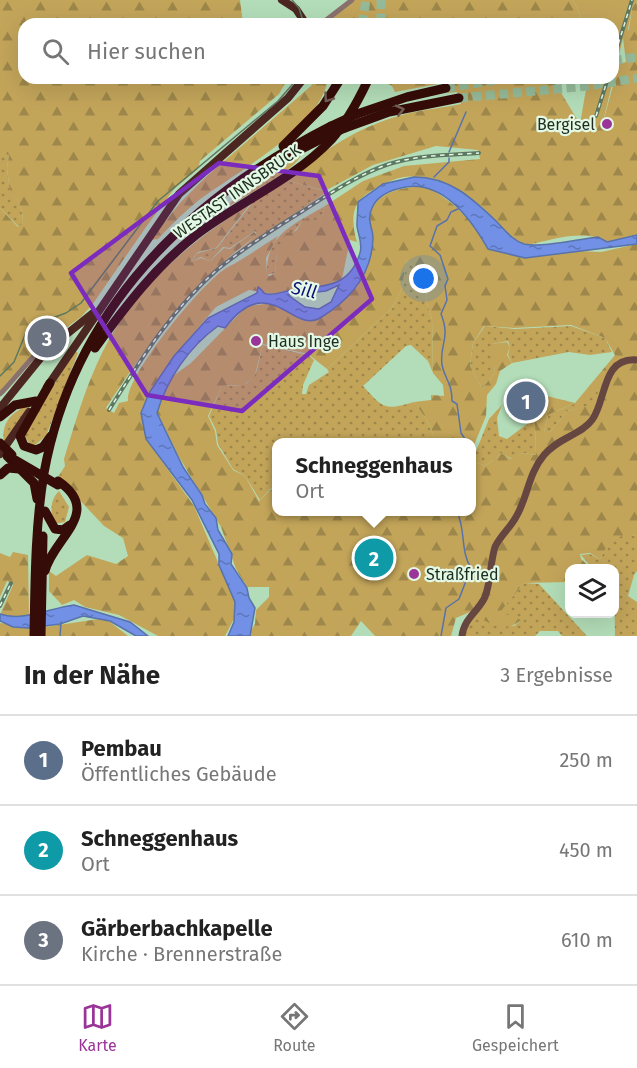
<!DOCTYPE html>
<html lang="de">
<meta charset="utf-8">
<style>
:root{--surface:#fff;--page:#f2f2f2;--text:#222;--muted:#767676;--line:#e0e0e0;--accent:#9a3499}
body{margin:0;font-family:"Fira Sans",sans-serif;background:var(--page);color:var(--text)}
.controls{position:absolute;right:18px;bottom:18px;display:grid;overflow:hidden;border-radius:12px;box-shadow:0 6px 24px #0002}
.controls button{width:54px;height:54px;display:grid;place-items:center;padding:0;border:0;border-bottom:2px solid var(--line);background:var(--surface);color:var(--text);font:30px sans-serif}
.you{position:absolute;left:424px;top:279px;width:21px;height:21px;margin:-15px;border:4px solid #fff;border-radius:50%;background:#1a73e8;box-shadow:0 0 0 9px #1a73e833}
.badge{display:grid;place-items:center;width:39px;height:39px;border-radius:50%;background:var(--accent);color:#fff;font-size:20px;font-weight:700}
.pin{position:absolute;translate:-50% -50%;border:3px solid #fff;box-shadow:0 2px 6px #0006}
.popup{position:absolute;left:272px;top:438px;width:204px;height:78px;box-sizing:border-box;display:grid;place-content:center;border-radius:12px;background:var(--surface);filter:drop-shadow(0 2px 4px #0005);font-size:20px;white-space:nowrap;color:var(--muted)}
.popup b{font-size:22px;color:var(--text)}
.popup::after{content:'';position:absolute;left:50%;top:100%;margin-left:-12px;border:12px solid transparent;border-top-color:var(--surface)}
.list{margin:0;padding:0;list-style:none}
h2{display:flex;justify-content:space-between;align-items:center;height:78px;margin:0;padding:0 24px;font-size:26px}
h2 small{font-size:20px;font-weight:400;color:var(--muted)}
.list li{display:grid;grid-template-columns:39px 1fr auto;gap:18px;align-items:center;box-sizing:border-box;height:90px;padding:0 24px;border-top:2px solid var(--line)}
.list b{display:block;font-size:22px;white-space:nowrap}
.list p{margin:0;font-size:20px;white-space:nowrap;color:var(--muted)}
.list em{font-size:20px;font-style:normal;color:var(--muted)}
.icon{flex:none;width:33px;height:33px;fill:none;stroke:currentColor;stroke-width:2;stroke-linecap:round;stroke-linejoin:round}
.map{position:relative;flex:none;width:637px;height:636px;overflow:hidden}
.search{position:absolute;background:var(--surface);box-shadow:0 6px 24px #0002;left:18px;right:18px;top:18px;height:66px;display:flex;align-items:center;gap:15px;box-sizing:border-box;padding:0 21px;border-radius:18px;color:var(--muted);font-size:22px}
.sheet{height:348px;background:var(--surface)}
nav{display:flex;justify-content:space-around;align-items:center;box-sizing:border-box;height:84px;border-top:2px solid var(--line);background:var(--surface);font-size:16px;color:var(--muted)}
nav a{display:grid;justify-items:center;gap:3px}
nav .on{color:var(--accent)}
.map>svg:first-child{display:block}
.grass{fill:url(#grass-dots)}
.forest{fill:url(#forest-firs);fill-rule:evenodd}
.green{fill:#c3a55a}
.water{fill:url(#water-ripples);stroke:#5872aa;stroke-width:1.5;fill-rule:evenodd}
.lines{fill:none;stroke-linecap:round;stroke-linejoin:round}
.stream{stroke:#5872aa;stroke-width:1.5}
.highway-tunnel{stroke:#95ba99;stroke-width:9;stroke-dasharray:9 4.5;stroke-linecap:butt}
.street{stroke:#89726e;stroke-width:5}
.secondary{stroke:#664641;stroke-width:7}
.primary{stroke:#4c2722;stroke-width:8}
.highway{stroke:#350c08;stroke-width:9}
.tram{stroke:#5d7861;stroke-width:1.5}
.rail-casing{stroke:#5d7861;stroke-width:4}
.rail{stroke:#e3f8e5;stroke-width:1.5;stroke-dasharray:4.5;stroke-linecap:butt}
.highway-bridge{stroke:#350c08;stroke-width:9}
.oneway{stroke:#725f55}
.marked{fill:#7b2cbf;fill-opacity:0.2;stroke:#7b2cbf;stroke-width:4.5;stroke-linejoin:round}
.poi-dot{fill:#9a3499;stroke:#e3f8e5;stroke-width:2}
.labels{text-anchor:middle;stroke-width:4.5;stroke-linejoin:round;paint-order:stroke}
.poi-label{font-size:16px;fill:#1d2d1f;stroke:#e3f8e5;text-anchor:start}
.street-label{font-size:16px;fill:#1d2d1f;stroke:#e3f8e5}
.water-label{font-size:18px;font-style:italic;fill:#0e1277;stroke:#e3f8e5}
</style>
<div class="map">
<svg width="637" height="636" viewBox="0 0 637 636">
<defs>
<pattern id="grass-dots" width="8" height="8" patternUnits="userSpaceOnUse" patternTransform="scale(1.5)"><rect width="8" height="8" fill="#c3a55a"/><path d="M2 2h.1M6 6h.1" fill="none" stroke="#9e874a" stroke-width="1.8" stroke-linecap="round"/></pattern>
<pattern id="forest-firs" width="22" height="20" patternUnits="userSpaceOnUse" patternTransform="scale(1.5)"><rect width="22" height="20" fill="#c3a55a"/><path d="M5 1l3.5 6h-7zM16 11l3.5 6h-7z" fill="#9e874a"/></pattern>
<pattern id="water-ripples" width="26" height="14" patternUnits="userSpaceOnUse" patternTransform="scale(1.5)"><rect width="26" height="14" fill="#7290e6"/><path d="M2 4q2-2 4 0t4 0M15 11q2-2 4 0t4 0" fill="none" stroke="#5d76ba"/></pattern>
</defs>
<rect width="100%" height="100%" fill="#b3ddb8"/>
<g class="grass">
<path d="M0,147L9,155L7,168L10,192C20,200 23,212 23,223L19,227L0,208Z"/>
<path d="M301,154C300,168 241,198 227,207L238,194Z"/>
<polygon points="286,180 327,192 235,254 257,235 255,231 230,248 223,247 210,261 201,257 190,262 198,253 217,248 253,202"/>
<path d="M325,206L320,224L302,221L277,254L275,273L267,275C265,234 295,224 325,206Z"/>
<path d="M407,260L428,279L426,300L432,319L433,373L428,361L411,345L406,346L363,386C383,408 384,411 414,402L427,420L436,442H276V487L270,489L260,500L245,476L233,469L218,444L216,430L209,416L222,386C260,387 254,376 263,345L308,355L314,360L303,385L302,394H306L309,385L329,372L327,369L392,308L401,291Z"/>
<polygon points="485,326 515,329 571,326 605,338 612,352 590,355 569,352 512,363 508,355 510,347 508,341 492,344 495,373 482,388 470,366 473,343"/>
<polygon points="75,351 78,353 46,436 35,445 30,444 24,436 40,406"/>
<polygon points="600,386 595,405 567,411 550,432 544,432 548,415 570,405 587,401"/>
<path d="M32,404L4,443C0,420 15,410 32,404Z"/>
<polygon points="502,405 497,418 499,436 507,439 531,421 535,423 536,455 523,453 512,459 501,453 486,466 472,461 489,419"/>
<path d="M59,491L69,507L65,522L54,524C51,512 49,501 59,491Z"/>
<polygon points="624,534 637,536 637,571 634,575 628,596 637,602 637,636 615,636 614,568 592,568 581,555 590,554 600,559 609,542"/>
<polygon points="524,583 539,584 587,636 562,636 558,631 540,631 535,636 465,636 466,627 475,615 514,626 520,621 499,612"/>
</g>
<g class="forest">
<path d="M0,0H240L243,24H24V78H288L279,94L200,161L198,169L174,189L146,227L92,305L81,317L51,339L41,342L13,381L0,394V208L18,227L23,223C23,212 20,200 10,193L7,168L9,155L2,153L0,147Z"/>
<polygon points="353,0 573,0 581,16 576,24 323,24"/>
<path d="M637,0V235L607,242C589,231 564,236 545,241C539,242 532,245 527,244C507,242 496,218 482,207C463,194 438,182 415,177C399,174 373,188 361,199C350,210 353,229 357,242L350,240L342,279L324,288L288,290L275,294L249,290L216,307L174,356L149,393L141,413L146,439L194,506L235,602L234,619L225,636H158L119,615L85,607L74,600L62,605L49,591V571L56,576L87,555L116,564L128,556L123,538L104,526L58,477L65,466L64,459C75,423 86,385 103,351C135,286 192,241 251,203L216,248L198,252L190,262L201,258L210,261L224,248L230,249L254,232L257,235C193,282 149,342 106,408L114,413L119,403L128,401C125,376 205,279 228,267C244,259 262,246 278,236L266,258L267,275L270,276L275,273L277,254L286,233L296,231L302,221L310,217L320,223L325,206L363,181L404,166L480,159L478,150L436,146L373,165L325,191L286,180C323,151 360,125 406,114C425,109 443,108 461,104L457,92L448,93L443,83L395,92L392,86L377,78H541L546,83L552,78L580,124L603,122L619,64L626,62L623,38L629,29L632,8Z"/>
<path d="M316,78H328C322,127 236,172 199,200C184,212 171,225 158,239L150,240L180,203L207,176L311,86Z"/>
<path d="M425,186C456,203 471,219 488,249L525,258L579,251L601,252L637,244V536C616,533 609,541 600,559L590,553L580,554L581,559L591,568H570L569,582L524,583L500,612L521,620C504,635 487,622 470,612L456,618L451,636H375L361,621L351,636H248L255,624L256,610L269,597V587H247L236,569L221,527L179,457L157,413L164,389L173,376L191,363L247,306L274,303L300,319L317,320L336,308L358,286L370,229C365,194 398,187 425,186ZM407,260L428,280L426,300L432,319L433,373L443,385L444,396L431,395V400L414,402L427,420L436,442H472V450L486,416L487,395L496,384L500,371L512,363L507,355L510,347L507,342L491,344L495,373L482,388L470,366L473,343L484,326L514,328L571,325L605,338L615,355L575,403L543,395L547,410L532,420L535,424L536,455L523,453L511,459L501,453L486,466L472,461V512H276V488L270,490L259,501L245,476L233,470L217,445L215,431L208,416L222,386L243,385L254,378L263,344L308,354L327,369L392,308L401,291ZM599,388L595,404L567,411L550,432H544L548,415L570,405L587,402Z"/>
<polygon points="13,552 28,555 29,616 9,618 0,615 13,585 7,581 0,597 0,553 10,557"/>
<polygon points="105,618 128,636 0,636 0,623 39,628"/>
</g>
<polygon class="green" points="573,0 637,0 632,8 627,35 623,38 603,122 594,129 580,124 588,78 613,78 613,24 576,24 581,16"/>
<g class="water">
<path d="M414,177C449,177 471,197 496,221C505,230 512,240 524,244C541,248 579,239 598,237L607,242L637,235V244L525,258L488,249C470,217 439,175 397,189C387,192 376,198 372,208C366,221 373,227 373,238C372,274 350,300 320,318C293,335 269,269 225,328L218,326C189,347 167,379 157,413L183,467L202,495L205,504L216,518L218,530L232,554L231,564L247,588L249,598L255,608L250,636H228L234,622L235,602L219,565V554L192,500L146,439L141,413L149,393L174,356L208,318L257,293L258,287C261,288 262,291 264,293C271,297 281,292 287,291C317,285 348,292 360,253C363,243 358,235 357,226C357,218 358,210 358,202L383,184ZM339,285L331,302L319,309L305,307L288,295L326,291Z"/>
<path d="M74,605L130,622L148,636H136L110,621L83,616L60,624L29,628L13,627L0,621V614C23,622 50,608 74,605Z"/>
</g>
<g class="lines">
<g class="stream">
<polyline points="449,152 466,112"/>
<polyline points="434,177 449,162 449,158"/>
<path d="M458,209L451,212L447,220L437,226L430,246L440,255L448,279L445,286L447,300L441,314C451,338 439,345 442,365C445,380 452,382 452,401L457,404L461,433L467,442"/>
<polyline points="60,636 61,622"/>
<path d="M441,636L446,608L459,599L471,568C460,551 466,530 457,512"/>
</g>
<g class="highway-tunnel">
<polyline points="381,0 381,24"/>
<polyline points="362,24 366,0"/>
<polyline points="613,61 637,57"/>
<polyline points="446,88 508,78"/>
<polyline points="459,98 588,86 637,78"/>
</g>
<g class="street">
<polyline points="321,24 352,0"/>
<path d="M0,394C10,385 42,343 50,342L54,345"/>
</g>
<path class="secondary" d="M462,636C464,618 478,612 485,597C491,581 490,563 495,547C500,536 510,528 516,517C528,497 528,474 544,455C559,437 581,435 592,420C607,400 601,357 637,360"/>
<g class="primary">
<polyline points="282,0 296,9 306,24"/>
<polyline points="47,387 179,194 288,98 304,78"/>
<polyline points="0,408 47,350 93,313"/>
<polyline points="0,454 29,412"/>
</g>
<g class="highway">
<polyline points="357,114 407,97 446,88"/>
<polyline points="345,128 389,112 459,98"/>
<polyline points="283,146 323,106 341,78"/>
<polyline points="288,156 325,137"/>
<path d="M95,348C125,307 155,267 196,235C239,202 293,180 331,140C346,123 357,103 367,82"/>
<polyline points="50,383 20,436 24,446 36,450 43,447 51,436"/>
<polyline points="0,417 15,405 36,401"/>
<polyline points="7,456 34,483 37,499"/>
<polyline points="15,460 39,474"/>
<polyline points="0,475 8,468 19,469"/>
<polyline points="45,511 55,529 63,530 70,525"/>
<path d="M45,571C53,538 104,512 58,481"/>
<path d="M34,636C35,582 35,527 44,473C74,309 188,199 331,126"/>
<polyline points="41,636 43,536"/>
</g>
<g class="tram">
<polyline points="292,0 299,8 304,24"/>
<polyline points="0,376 14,362 25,335 33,325 66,313 81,303 158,201 278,101 298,78"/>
</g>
<defs>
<g id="rail">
<polyline points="613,61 632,0"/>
<polyline points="596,116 608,78"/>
<path d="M109,410C141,359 172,309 218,269C244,248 272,230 301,212C329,194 357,175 389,164C418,155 449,155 479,153"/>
<polyline points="0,606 11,583"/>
</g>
</defs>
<use href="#rail" class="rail-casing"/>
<use href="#rail" class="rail"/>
<g class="highway-bridge">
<polyline points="331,126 357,114"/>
<polyline points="325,137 345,128"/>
<polyline points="0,443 12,455"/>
<polyline points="39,474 58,485"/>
</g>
</g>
<defs><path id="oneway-chevron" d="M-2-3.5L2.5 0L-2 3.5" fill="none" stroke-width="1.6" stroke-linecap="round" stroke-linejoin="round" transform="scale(1.5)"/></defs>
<g class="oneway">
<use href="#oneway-chevron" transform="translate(328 98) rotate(125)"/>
<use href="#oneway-chevron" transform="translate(400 110) rotate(-14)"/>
</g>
<path class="marked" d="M219,163L319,176L372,299L242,411L147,395L71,273Z"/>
<g class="poi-dot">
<circle cx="607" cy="124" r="6"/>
<circle cx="256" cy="341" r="6"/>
<circle cx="414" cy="574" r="6"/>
</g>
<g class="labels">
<g class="poi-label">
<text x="595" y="130" text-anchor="end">Bergisel</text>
<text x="268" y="347">Haus Inge</text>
<text x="426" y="580">Straßfried</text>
</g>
<g class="street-label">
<text transform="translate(237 191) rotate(-35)" y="6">WESTAST INNSBRUCK</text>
</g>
<g class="water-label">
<text transform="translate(304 290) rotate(12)" y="6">Sill</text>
</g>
</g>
</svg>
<div class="controls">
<button><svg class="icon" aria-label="layers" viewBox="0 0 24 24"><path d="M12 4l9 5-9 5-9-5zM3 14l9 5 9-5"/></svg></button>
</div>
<div class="you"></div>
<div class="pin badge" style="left:526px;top:401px;background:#5c6f8a">1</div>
<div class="pin badge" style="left:374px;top:558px;background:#0f9aa8">2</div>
<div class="popup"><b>Schneggenhaus</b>Ort</div>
<div class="pin badge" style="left:47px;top:338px;background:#6b7280">3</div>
<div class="search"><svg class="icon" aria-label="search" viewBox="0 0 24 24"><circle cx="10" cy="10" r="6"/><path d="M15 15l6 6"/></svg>Hier suchen</div>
</div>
<section class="sheet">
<h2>In der Nähe<small>3 Ergebnisse</small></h2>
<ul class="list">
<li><span class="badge" style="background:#5c6f8a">1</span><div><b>Pembau</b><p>Öffentliches Gebäude</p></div><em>250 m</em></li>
<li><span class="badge" style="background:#0f9aa8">2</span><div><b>Schneggenhaus</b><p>Ort</p></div><em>450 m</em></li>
<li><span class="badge" style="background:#6b7280">3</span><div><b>Gärberbachkapelle</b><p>Kirche · Brennerstraße</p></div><em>610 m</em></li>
</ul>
</section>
<nav>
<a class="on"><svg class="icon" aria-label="map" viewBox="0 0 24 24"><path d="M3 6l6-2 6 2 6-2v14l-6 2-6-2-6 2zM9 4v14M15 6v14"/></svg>Karte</a>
<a><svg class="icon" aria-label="directions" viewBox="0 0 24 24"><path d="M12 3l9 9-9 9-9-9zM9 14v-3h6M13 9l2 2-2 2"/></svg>Route</a>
<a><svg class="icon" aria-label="saved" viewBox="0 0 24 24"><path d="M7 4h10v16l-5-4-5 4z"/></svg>Gespeichert</a>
</nav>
